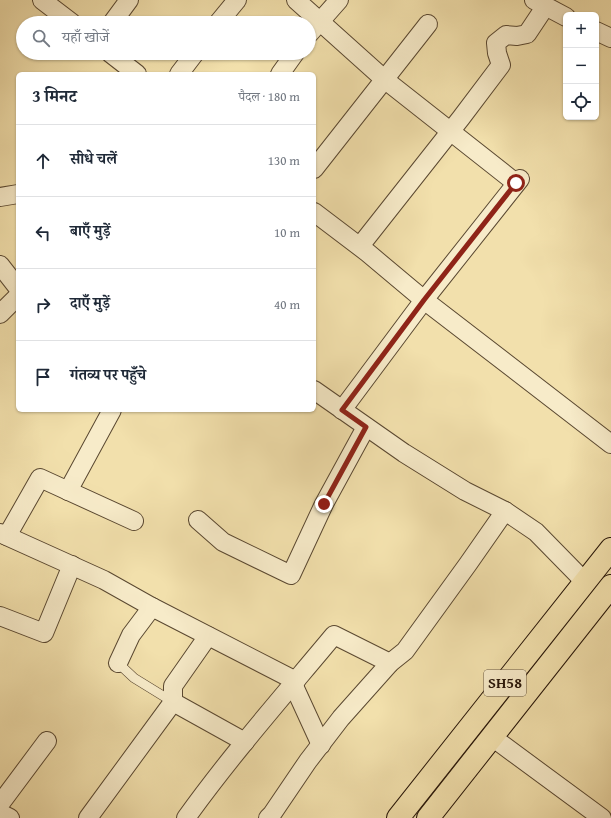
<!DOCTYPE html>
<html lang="hi">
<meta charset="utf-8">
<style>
:root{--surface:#fff;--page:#f2f2f3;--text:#1f2937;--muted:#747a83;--line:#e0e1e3}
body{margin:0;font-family:"Gentium Book Plus","Noto Serif Devanagari",serif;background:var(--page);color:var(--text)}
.controls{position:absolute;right:12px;top:12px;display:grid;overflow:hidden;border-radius:6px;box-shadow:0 1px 3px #0004}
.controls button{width:36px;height:36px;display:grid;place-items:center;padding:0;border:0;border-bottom:1px solid var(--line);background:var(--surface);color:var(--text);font:20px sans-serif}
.stop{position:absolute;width:12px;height:12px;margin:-9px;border:3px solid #8f2418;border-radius:50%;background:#fff}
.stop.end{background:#8f2418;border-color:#fff;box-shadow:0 1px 4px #0008}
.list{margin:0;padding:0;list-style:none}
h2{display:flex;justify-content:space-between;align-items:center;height:52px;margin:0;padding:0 16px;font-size:17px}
h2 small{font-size:13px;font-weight:400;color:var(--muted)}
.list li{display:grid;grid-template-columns:26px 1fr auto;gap:12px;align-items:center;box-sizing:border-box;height:72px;padding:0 16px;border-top:1px solid var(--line)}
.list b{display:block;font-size:15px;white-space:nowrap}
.list em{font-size:13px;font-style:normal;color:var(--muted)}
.icon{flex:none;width:22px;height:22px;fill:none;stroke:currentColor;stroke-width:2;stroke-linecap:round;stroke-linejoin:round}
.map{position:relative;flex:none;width:611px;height:818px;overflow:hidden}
.search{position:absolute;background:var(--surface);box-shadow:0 1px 3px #0004;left:16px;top:16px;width:300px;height:44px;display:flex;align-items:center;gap:10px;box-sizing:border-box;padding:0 14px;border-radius:22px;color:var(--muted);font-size:15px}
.panel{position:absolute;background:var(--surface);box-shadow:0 1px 3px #0004;left:16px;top:72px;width:300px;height:340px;border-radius:6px}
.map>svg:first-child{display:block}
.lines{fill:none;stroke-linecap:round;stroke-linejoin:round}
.lane-casing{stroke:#5a4831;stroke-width:10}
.street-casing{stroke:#5a4831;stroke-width:20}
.primary-casing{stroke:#271508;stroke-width:24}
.lane{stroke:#f7ebc9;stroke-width:9}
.street{stroke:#f7ebc9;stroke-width:18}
.primary{stroke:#f2e0ac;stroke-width:22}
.route{stroke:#8f2418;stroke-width:5}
.labels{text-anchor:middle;stroke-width:3.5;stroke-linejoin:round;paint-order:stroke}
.shield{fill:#f7ebc9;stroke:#655542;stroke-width:1}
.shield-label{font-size:15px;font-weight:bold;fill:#271508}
</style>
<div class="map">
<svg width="611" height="818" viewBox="0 0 611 818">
<rect width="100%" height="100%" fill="#f2e0ac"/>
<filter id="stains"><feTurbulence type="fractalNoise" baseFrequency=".005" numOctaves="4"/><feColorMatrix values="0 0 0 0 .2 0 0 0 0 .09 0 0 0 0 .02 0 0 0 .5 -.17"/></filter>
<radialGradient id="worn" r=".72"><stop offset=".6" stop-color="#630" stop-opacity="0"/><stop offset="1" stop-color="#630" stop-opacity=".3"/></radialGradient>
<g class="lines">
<defs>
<polyline id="lane" points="118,663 134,678 173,702"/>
<g id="street">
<polyline points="42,0 72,23"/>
<polyline points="296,0 384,79 516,183"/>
<polyline points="534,0 566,17"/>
<polyline points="112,23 129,0"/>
<polyline points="218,23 237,0"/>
<polyline points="596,31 611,38"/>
<polyline points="309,34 339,0"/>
<polyline points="110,53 137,74"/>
<polyline points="179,74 195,53"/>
<polyline points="280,74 295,53"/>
<polyline points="314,169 428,24"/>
<polyline points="0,197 18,194"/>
<polyline points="314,212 368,253 424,300 611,444"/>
<polyline points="360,246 461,118 501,65 497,53 496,43 506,35 517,36 527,34 545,7"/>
<polyline points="0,265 18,288"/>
<polyline points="0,314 18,296"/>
<polyline points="314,390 404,453 465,491 505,511 536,532 585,582"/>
<polyline points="342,410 424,300 520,179"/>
<polyline points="68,491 112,410"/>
<polyline points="198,520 223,542 291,575 324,504 366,427"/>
<polyline points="0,533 104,580 152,607 296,681"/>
<polyline points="7,536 40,478 134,521"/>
<polyline points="0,616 44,633 72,565"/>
<polyline points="118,663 131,635 152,607"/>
<polyline points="293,684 321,745"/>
<polyline points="173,702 245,742"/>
<polyline points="492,737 602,818"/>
<polyline points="0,804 47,741"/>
<polyline points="0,813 10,818"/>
<polyline points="88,818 173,702 173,686 208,636"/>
<path d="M186,818C232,754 284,695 334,635L390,663"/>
<polyline points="268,818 272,814 308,761 341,718 390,663 405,651 468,564 505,511"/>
</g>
<g id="primary">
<polyline points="398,818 611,549"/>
<polyline points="428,818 611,586"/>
</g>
</defs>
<use href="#lane" class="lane-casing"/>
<use href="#street" class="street-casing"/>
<use href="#primary" class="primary-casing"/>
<use href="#lane" class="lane"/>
<use href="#street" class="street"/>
<use href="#primary" class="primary"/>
</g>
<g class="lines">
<polyline class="route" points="324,504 366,427 342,410 424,300 516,183"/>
</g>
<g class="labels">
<rect class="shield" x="484" y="670" width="42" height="26" rx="3"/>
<g class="shield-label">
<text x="505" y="688">SH58</text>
</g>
</g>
<rect width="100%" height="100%" filter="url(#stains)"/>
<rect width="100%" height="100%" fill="url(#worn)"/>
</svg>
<div class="controls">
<button>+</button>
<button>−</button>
<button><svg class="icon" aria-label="locate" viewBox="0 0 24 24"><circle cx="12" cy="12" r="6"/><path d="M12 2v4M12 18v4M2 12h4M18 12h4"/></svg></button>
</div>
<div class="stop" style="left:516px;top:183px"></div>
<div class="stop end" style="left:324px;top:504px"></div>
<div class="search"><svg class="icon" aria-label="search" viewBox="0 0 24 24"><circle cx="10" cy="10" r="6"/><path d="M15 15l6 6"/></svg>यहाँ खोजें</div>
<section class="panel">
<h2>3 मिनट<small>पैदल · 180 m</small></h2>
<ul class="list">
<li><svg class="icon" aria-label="ahead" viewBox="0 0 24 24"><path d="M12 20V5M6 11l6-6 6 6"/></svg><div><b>सीधे चलें</b></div><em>130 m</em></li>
<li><svg class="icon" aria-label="left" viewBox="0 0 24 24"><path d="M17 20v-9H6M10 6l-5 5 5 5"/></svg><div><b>बाएँ मुड़ें</b></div><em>10 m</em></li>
<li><svg class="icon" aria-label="right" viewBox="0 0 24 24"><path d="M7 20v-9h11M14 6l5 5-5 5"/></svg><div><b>दाएँ मुड़ें</b></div><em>40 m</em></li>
<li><svg class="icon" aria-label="arrive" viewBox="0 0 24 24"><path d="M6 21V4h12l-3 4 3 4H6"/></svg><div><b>गंतव्य पर पहुँचे</b></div></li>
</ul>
</section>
</div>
